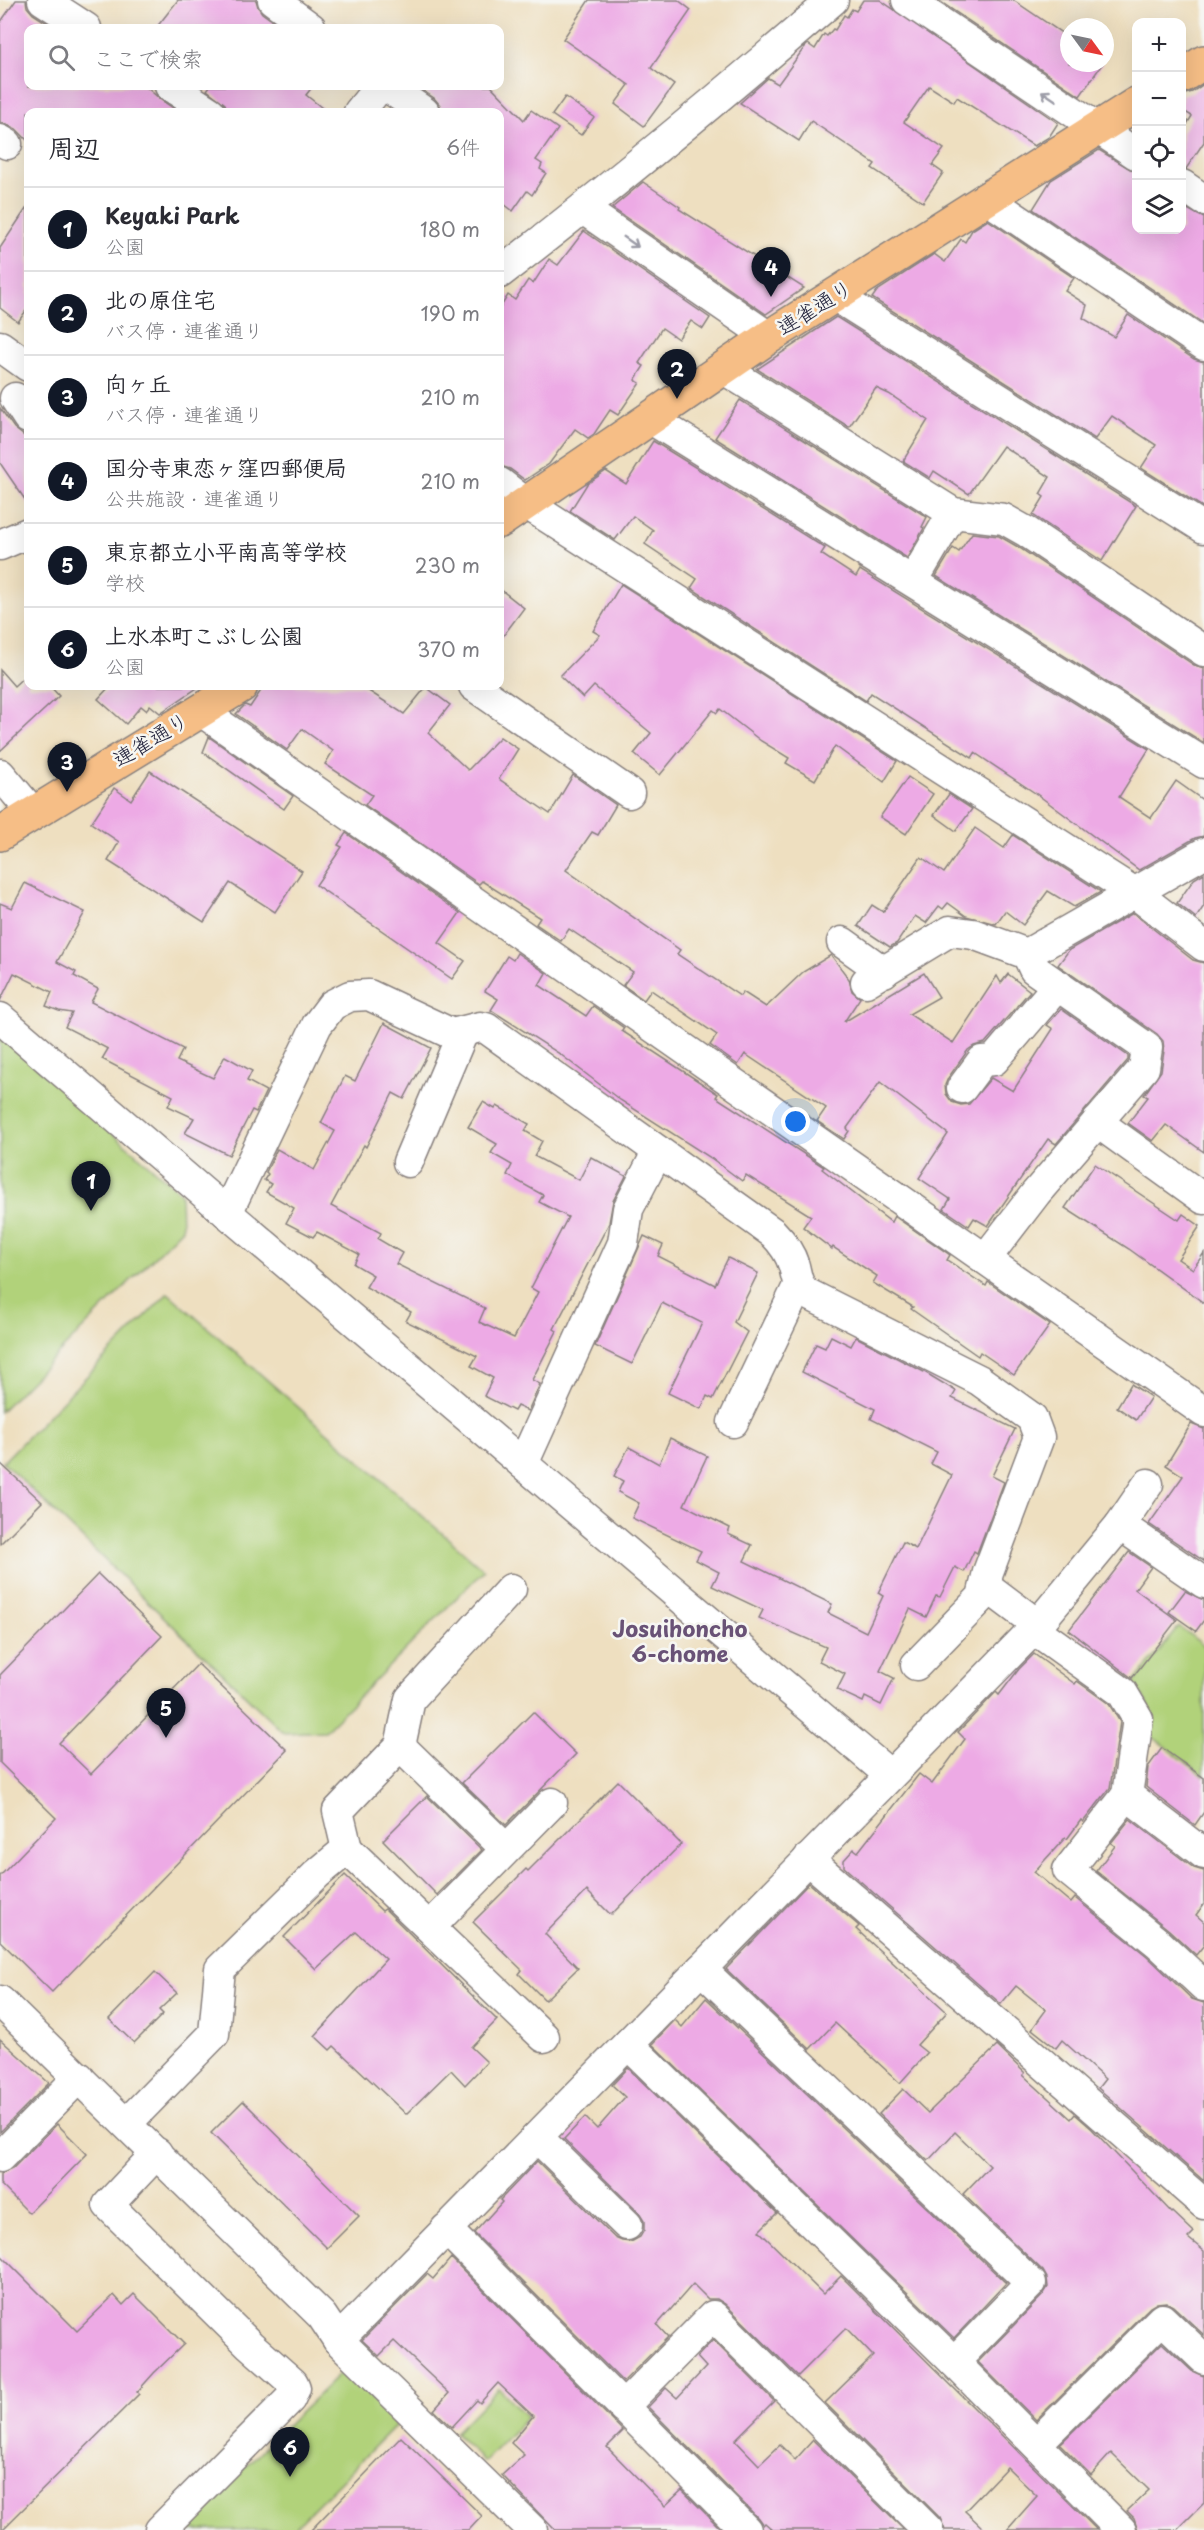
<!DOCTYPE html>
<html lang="ja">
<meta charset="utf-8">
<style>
:root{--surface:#fff;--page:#f2f2f3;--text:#2b2b33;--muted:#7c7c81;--line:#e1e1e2;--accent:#111827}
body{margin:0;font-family:"Playpen Sans","Klee One",sans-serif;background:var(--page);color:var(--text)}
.controls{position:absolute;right:18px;top:18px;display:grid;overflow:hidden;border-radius:12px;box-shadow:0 6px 24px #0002}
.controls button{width:54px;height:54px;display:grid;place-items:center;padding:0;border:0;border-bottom:2px solid var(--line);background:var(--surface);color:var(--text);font:30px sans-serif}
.compass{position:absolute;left:1060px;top:18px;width:54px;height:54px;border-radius:50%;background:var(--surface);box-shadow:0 6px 24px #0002;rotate:123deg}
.you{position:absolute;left:796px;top:1122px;width:21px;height:21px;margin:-15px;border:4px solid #fff;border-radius:50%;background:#1a73e8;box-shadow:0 0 0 9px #1a73e833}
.badge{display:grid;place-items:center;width:39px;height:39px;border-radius:50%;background:var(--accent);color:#fff;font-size:20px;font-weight:700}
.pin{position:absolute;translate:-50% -50px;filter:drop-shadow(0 2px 3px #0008)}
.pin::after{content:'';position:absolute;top:32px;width:21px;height:18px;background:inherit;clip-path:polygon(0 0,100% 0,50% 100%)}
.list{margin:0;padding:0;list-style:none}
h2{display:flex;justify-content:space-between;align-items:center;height:78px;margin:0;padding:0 24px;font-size:26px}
h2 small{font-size:20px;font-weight:400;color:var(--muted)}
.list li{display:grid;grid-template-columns:39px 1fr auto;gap:18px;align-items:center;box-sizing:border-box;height:84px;padding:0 24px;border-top:2px solid var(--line)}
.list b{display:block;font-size:22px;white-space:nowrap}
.list p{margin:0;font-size:20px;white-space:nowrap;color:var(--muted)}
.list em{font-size:20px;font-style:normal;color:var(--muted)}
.icon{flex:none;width:33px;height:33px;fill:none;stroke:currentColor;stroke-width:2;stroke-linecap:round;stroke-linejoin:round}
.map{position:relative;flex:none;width:1204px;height:2530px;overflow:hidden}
.search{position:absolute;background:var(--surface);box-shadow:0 6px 24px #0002;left:24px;top:24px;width:480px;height:66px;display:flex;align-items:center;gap:15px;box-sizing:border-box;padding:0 21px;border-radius:12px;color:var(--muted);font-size:22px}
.panel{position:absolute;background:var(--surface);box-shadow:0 6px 24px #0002;left:24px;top:108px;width:480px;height:582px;border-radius:12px}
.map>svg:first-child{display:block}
.green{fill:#b1d27a;stroke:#6a7a5a;stroke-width:1.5}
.building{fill:#edaae5}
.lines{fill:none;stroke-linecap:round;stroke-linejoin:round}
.minor-casing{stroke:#88807e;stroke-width:33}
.major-casing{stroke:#88807e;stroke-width:36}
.minor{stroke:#fff;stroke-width:30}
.major{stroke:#f6be86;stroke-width:33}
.oneway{stroke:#9c9ca7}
.labels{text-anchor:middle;stroke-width:5;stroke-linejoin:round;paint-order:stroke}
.street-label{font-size:21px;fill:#22223b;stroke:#f6f6f2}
.neighbourhood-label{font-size:22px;font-weight:bold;fill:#695276;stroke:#f6f6f2}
</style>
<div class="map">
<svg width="1204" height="2530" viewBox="0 0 1204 2530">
<rect width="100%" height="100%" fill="#f6f6f2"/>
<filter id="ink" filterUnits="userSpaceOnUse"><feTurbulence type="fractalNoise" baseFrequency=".0167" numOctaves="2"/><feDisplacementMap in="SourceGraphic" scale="12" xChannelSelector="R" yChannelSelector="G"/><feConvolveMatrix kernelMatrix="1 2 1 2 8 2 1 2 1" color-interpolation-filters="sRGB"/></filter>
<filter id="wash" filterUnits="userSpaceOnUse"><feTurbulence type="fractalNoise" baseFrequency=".008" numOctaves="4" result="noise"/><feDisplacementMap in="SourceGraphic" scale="24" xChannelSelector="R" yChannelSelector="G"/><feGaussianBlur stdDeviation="1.35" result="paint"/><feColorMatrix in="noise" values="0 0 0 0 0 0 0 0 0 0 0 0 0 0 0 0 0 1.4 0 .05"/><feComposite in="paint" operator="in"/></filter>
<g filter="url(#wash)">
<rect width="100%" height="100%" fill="#eedfc0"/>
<g class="green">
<polygon points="0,1035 181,1193 182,1229 0,1412"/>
<polygon points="168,1293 484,1570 325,1731 284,1733 3,1462"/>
<path d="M1179,1626L1204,1646V1776L1150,1735C1156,1713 1148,1700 1132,1685Z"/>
<polygon points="345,2369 397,2424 292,2530 180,2530"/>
<polygon points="499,2388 527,2417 484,2462 455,2433"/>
</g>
<g id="blocks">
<g class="building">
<polygon points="16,0 26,0 27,7 33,14 55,28 28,28 28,86 145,86 161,100 179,112 28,112 28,141 16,129 0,122 0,23"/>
<polygon points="178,0 256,0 258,7 262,13 281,27 156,28"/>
<polygon points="589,0 678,0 691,10 651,68 674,85 644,126 615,104 629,85 563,39"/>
<polygon points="863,0 880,0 1058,123 1049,137 1034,146 957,97 954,102 929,86 904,122 944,149 932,165 943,173 923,202 872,168 875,164 811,121 799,141 740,103 768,78 778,84 804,48 808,44 815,49 824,34 827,36 833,29 835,30 844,15 847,17 852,9 856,11"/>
<polygon points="938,0 1013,0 1069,38 1069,63 1103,63 1080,96"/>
<polygon points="1204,84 1204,142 1186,169 1182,168 1182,132 1192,116 1182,110 1182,95 1192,92"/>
<polygon points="210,86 313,86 306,95 327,112 227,112 225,104 207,90"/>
<polygon points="416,86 491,86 524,120 531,110 558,129 536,160 542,164 540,169 546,173 532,195 527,191 513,211 500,201 500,112 441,112 440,105 434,98"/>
<polygon points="565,97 594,117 581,135 552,115"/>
<polygon points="1099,150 1137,173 1137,230 1182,230 1182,206 1204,218 1204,324 1033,209 1051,180"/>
<polygon points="643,182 680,207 679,209 804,288 766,314 612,208"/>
<polygon points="28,206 28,308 18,322 0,308 0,248"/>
<polygon points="988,220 1074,278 1065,291 1087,305 1083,318 1114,337 1128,315 1194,359 1204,362 1204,508 1141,468 1156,445 1112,416 1095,439 872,298 877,291 934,254 945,262 961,239 965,242 972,230"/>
<polygon points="584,231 710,318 703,329 691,321 678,339 662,328 639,363 644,366 635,380 640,383 618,415 610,410 594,434 588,438 575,429 549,464 525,480 510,469 500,466 500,308 508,295 515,300 528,280 533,284 549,259 558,265"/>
<polygon points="836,317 1136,506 1102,561 1033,515 1044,497 1040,494 1050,477 1003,446 969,494 934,471 930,478 903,461 928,420 889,394 876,388 849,427 757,369"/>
<polygon points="740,400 927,517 922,527 924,528 907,558 715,438"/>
<polygon points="0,408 14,428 28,439 28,504 0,463"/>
<polygon points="653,441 825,548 821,554 856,577 860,570 1149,749 1119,797 1151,818 1176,781 1204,801 1204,836 1195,838 1139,870 1038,795 975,753 972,758 871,693 866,701 691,588 697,579 645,544 653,530 633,516 615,540 570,511 587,484 606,471 626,484"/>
<polygon points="972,533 999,536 1018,547 1194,665 1204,668 1204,743 936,576 953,548 959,552"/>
<polygon points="621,584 897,761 884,782 835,746 815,780 786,763 789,758 761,741 720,709 717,713 713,710 660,775 634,754 651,733 594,686 583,698 560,676 600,635 593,631"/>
<polygon points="500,589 524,608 500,640"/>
<polygon points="0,670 14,686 28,673 28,686 50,686 59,696 0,751"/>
<polygon points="110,686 200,686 160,713 150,705 146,710 141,706 126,724 98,699"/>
<polygon points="264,686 361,686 404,714 426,687 450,705 428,733 468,770 500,737 518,749 499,779 550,814 573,775 616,805 598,835 592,832 566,870 680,950 677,954 740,996 743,992 766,1007 803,972 831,955 849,979 852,991 860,998 844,1022 924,973 939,997 909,1014 953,1043 997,976 1001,983 1008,974 1030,991 985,1043 974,1046 968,1050 948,1078 945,1085 946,1094 952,1102 961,1105 969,1104 991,1078 1013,1091 1053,1029 1047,1025 1061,1009 1128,1056 1128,1060 1056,1144 1048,1139 988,1226 974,1218 969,1226 944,1209 950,1199 919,1178 948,1134 880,1082 847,1128 849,1131 844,1139 817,1121 826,1108 745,1054 738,1065 710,1045 717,1035 651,990 644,1000 623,985 633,972 569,929 561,941 536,924 540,918 482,881 479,884 365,805 372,795 325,764 333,751 302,729 287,750 236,714 245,705 250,707"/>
<polygon points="209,737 293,796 284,809 203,752"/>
<polygon points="150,771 302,871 275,912 230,883 204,922 108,861 119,842 91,823 114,788 131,800"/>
<polygon points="908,777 933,794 906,834 880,817"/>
<polygon points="949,794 972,809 956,831 934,815"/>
<polygon points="975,828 1004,848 1013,835 1101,892 1074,907 1048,891 1023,925 1005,911 996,924 966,916 948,903 943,909 939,906 926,923 915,916 897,943 890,947 858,926 872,905 883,912 921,857 944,873"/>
<polygon points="346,833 460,913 439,943 465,961 452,979 316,885 342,847 338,845"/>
<polygon points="1204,873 1204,906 1196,918 1177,903 1194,879"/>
<polygon points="25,883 85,912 57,962 76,972 74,976 98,989 91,1002 183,1049 177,1061 213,1078 225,1056 252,1071 247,1081 266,1091 256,1112 252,1110 229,1155 185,1133 194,1118 168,1106 173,1096 102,1059 108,1049 65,1027 72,1013 59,1011 46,1006 52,992 14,973 0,1001 0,903 12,908"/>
<polygon points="1133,913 1193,960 1204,963 1204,1152 1166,1125 1153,1141 1128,1123 1148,1097 1144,1095 1161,1071 1164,1051 1163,1041 1157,1034 1058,965 1069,950"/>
<polygon points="517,953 546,973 539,985 586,1016 593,1006 624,1028 622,1031 718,1094 716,1097 824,1167 822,1169 891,1222 894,1216 950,1255 947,1260 986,1286 988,1282 1050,1325 1014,1375 980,1352 978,1356 911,1309 913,1307 873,1283 877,1276 833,1247 832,1249 803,1227 811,1216 746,1175 742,1181 711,1158 620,1100 560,1054 491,1010 498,999 485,991 507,956 513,960"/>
<polygon points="384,1023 431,1048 404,1099 393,1093 366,1147 364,1145 331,1206 381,1233 378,1239 402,1253 396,1264 485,1308 479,1322 514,1338 538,1292 531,1288 568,1217 539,1202 543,1195 507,1175 512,1165 491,1153 497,1144 468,1127 483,1102 495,1109 497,1106 529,1124 525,1131 542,1141 534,1156 579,1180 591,1157 626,1176 613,1201 609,1223 554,1329 557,1331 532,1380 540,1384 528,1411 517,1406 514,1411 484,1396 493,1378 471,1366 477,1356 406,1321 411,1312 366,1287 373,1275 354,1264 359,1254 317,1232 313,1237 286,1223 294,1208 266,1192 271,1184 264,1180 268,1174 266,1172 277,1149 314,1170 335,1131 321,1123 345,1076 355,1081"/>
<polygon points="1095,1164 1179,1220 1183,1214 1200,1226 1178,1259 1193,1269 1204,1253 1204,1303 1129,1249 1065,1208"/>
<polygon points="644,1236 663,1245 658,1256 715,1285 728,1258 758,1273 734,1322 747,1332 713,1399 707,1396 701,1409 668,1393 702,1323 662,1303 632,1364 595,1346"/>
<polygon points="831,1336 851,1346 856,1337 926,1373 956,1391 952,1398 1015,1429 992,1476 1004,1482 977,1553 974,1551 964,1572 955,1567 940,1597 936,1596 926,1617 910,1609 880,1671 894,1678 881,1705 865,1697 863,1702 837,1690 845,1674 819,1661 826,1647 759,1618 763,1610 712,1586 719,1572 696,1560 701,1551 632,1518 639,1503 618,1492 623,1481 614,1476 629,1447 659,1464 670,1438 707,1456 684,1505 730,1528 728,1534 752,1545 744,1561 832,1604 828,1613 866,1632 883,1596 878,1593 903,1542 916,1549 952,1475 931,1464 937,1452 871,1419 875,1409 802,1372 816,1344 825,1348"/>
<polygon points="1131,1384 1151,1397 1136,1420 1117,1407"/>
<polygon points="1191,1424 1204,1429 1204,1561 1149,1524 1183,1476 1166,1465"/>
<polygon points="0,1463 42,1502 0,1544"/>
<polygon points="1129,1552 1151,1567 1135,1589 1177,1620 1132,1678 1069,1630"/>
<polygon points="98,1574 162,1636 59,1743 91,1774 198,1664 287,1750 52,1992 0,1941 0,1876 56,1818 0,1763 0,1675"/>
<polygon points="1185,1591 1204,1600 1204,1620 1196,1631 1169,1612"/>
<polygon points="1034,1654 1075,1684 1077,1681 1109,1704 1120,1722 1110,1788 1083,1822 1081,1820 1067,1839 1065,1838 1034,1872 1071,1903 1075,1898 1147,1956 1192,1999 1204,2003 1204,2181 1098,2088 1105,2079 1062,2040 1056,2048 1032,2029 1046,2010 1016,1986 1001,2004 844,1867 844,1860 854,1849 858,1852 919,1774 932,1784 965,1739 958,1732 996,1692 999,1695 1019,1669"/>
<polygon points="533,1712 576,1754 506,1825 462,1783"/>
<polygon points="1162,1748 1204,1778 1204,1812 1195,1825 1146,1787 1148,1767"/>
<polygon points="618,1781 681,1844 611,1915 587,1891 545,1934 578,1968 545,2000 519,1974 522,1970 473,1922 526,1869 528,1871"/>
<polygon points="427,1796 482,1850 437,1895 383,1840"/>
<polygon points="1130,1819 1194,1868 1204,1871 1204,1904 1196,1915 1204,1922 1204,1945 1196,1955 1169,1930 1096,1871 1115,1846 1111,1843"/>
<polygon points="345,1875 382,1911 385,1909 497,2020 471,2047 487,2062 465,2085 451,2070 406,2114 334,2046 330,2050 315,2036 386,1959 356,1932 316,1969 284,1937"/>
<polygon points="809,1883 859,1926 856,1929 947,2012 917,2045 927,2053 900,2083 835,2023 810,2049 726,1969"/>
<polygon points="155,1972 177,1993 159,2010 163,2014 134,2043 109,2019"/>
<polygon points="706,1998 1006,2283 954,2338 652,2044 675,2020 682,2027"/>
<polygon points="0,2039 49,2083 0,2132"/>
<polygon points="997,2046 1025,2073 1023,2075 1071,2119 1075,2114 1092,2129 1172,2213 1173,2212 1194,2232 1188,2238 1204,2251 1204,2335 1173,2306 1166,2302 1157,2303 1150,2307 1036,2420 978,2362 1043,2295 1048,2287 1047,2278 1043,2271 963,2194 990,2166 955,2132 928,2161 879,2114 903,2089 928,2113"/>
<polygon points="628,2068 777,2213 759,2231 823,2294 841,2276 1097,2530 1007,2530 1037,2496 1007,2467 965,2511 985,2530 945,2530 940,2518 825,2403 873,2356 846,2328 798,2376 725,2304 717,2299 708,2299 693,2284 657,2325 668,2337 623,2382 474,2233 502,2202 500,2200 537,2161 615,2238 622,2241 631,2242 640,2237 644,2230 644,2221 639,2213 564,2139 585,2117 597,2129 625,2097 612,2085"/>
<polygon points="243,2101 359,2216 327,2248 211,2133"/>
<polygon points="57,2124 87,2154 29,2213 0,2184 0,2174 12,2169"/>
<polygon points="0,2254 77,2331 114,2295 123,2305 134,2294 184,2344 154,2373 137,2392 139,2394 2,2530"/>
<polygon points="451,2258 623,2431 607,2447 665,2506 682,2490 722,2530 555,2530 502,2475 524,2455 511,2443 533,2416 498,2383 480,2403 477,2400 452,2427 434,2410 449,2393 394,2341 379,2356 362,2340 427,2274 433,2279"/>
<polygon points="713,2340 774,2401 735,2440 759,2465 780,2445 795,2460 813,2440 904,2530 773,2530 765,2523 763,2525 758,2518 648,2407 666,2388 677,2398 706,2367 697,2357"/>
<polygon points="1162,2343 1192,2371 1204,2376 1204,2503 1177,2530 1138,2530 1134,2518 1127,2511 1149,2490 1111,2453 1091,2475 1060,2444"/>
<polygon points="401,2437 482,2516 469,2530 311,2530"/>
</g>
</g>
</g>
<g filter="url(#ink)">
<use href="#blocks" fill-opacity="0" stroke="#88807e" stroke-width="1.5"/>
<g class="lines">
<defs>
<g id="minor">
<polyline points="43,0 86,28"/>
<polyline points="273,0 311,28"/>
<polyline points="907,0 1136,154"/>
<polyline points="170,86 210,112"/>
<polyline points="386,86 424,112"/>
<polyline points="359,112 380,86"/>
<polyline points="0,140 7,144"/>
<polyline points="1182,185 1204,200"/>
<polyline points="986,198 1204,345"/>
<polyline points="583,209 769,337"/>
<path d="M500,273C614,185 724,94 833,0"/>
<polyline points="834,295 1204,528"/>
<polyline points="0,346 28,366"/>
<polyline points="724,369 953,513 1004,519 1027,532 1204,651"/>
<polyline points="15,398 28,418"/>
<polyline points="651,419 1204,763"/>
<polyline points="500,483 527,504 1135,893 1204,946"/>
<polyline points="0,545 28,533"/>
<polyline points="913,581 953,513"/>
<polyline points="474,686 629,793"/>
<polyline points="201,711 1204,1412"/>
<polyline points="0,774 33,813"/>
<polyline points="842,942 884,972"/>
<polyline points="866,982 950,931 973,934 1027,954 1204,853"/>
<polyline points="0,1018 227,1213 890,1775"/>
<polyline points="962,1088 982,1061 994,1060 1058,985"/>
<polyline points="1097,1122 1204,1199"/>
<polyline points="408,1162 463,1032"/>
<path d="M227,1213L317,1025L332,1005L350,996L369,995L452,1034L480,1027L486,1028L773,1233C782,1242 790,1253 794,1266C797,1278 797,1284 806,1293L979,1380L1032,1418L1039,1437L988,1572L982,1597L916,1665"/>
<polyline points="986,1258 1036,1193 1144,1068 1147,1048 1034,969 1027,954"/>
<polyline points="733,1422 798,1286"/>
<polyline points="523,1464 623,1243 628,1209 658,1151"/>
<polyline points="1120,1525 1204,1583"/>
<polyline points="986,1586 1026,1616 1034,1629 1122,1692 1138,1719 1127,1795 1204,1854"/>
<polyline points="400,1746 506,1849"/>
<polyline points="1127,1795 1068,1870 1158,1943 1204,1986"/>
<polyline points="347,1849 338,1811 400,1746 410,1699 511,1589"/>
<polyline points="808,1859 1204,2204"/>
<polyline points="430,1927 552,1803"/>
<polyline points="701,1969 1031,2283 954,2362"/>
<polyline points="0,2001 322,2316 338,2340 532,2530"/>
<polyline points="628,2044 954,2362 1121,2530"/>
<polyline points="127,2123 214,2034 220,1969 317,1874 347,1849 544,2037"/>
<polyline points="537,2137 627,2225"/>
<polyline points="157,2153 108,2205 250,2345 293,2383 295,2388 290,2399 160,2530"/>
<polyline points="0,2157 79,2077"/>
<polyline points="446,2229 746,2530"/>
<polyline points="338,2340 1034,1629 1120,1525 1148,1484"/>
<polyline points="623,2407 713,2316 928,2530"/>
<polyline points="1036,2444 1162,2319 1204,2359"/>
</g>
<g id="major">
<polyline points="1182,76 1204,62"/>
<polyline points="500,521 769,337 1136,104"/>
<polyline points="0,834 241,686"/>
</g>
</defs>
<use href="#minor" class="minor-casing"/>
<use href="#major" class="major-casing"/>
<use href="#minor" class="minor"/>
<use href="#major" class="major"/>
</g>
<defs><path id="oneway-shaft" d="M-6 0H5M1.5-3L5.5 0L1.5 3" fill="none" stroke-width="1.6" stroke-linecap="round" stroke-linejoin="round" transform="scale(1.5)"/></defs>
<g class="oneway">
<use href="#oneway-shaft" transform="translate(1049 96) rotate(-146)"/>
<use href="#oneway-shaft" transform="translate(631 242) rotate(35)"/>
</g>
</g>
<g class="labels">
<g class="street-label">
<text transform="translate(815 308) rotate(-32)" y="7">連雀通り</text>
<text transform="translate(151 740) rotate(-31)" y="7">連雀通り</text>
</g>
<g class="neighbourhood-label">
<text x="680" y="1637">Josuihoncho<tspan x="680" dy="25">6-chome</tspan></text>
</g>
</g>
</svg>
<div class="controls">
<button>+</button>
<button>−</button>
<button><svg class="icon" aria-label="locate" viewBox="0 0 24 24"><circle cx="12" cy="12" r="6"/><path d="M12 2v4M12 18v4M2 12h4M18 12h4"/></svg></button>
<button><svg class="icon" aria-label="layers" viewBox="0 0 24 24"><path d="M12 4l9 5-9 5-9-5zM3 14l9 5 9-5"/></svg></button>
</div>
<svg class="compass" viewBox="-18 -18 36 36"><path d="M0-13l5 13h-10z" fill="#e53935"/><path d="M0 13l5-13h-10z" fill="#7c7c81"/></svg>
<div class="you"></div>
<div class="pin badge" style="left:91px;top:1211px">1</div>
<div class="pin badge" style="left:677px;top:399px">2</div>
<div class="pin badge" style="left:67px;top:792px">3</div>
<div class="pin badge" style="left:771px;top:297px">4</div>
<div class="pin badge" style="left:166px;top:1738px">5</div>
<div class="pin badge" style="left:290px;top:2477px">6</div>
<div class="search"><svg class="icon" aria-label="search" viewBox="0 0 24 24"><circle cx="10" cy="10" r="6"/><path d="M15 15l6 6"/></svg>ここで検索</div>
<section class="panel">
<h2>周辺<small>6件</small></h2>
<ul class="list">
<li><span class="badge">1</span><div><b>Keyaki Park</b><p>公園</p></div><em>180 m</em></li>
<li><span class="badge">2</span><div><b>北の原住宅</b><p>バス停 · 連雀通り</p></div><em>190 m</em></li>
<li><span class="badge">3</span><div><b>向ヶ丘</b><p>バス停 · 連雀通り</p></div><em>210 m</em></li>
<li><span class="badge">4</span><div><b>国分寺東恋ヶ窪四郵便局</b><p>公共施設 · 連雀通り</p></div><em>210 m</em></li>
<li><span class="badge">5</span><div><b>東京都立小平南高等学校</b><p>学校</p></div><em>230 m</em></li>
<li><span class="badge">6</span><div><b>上水本町こぶし公園</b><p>公園</p></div><em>370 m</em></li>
</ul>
</section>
</div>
